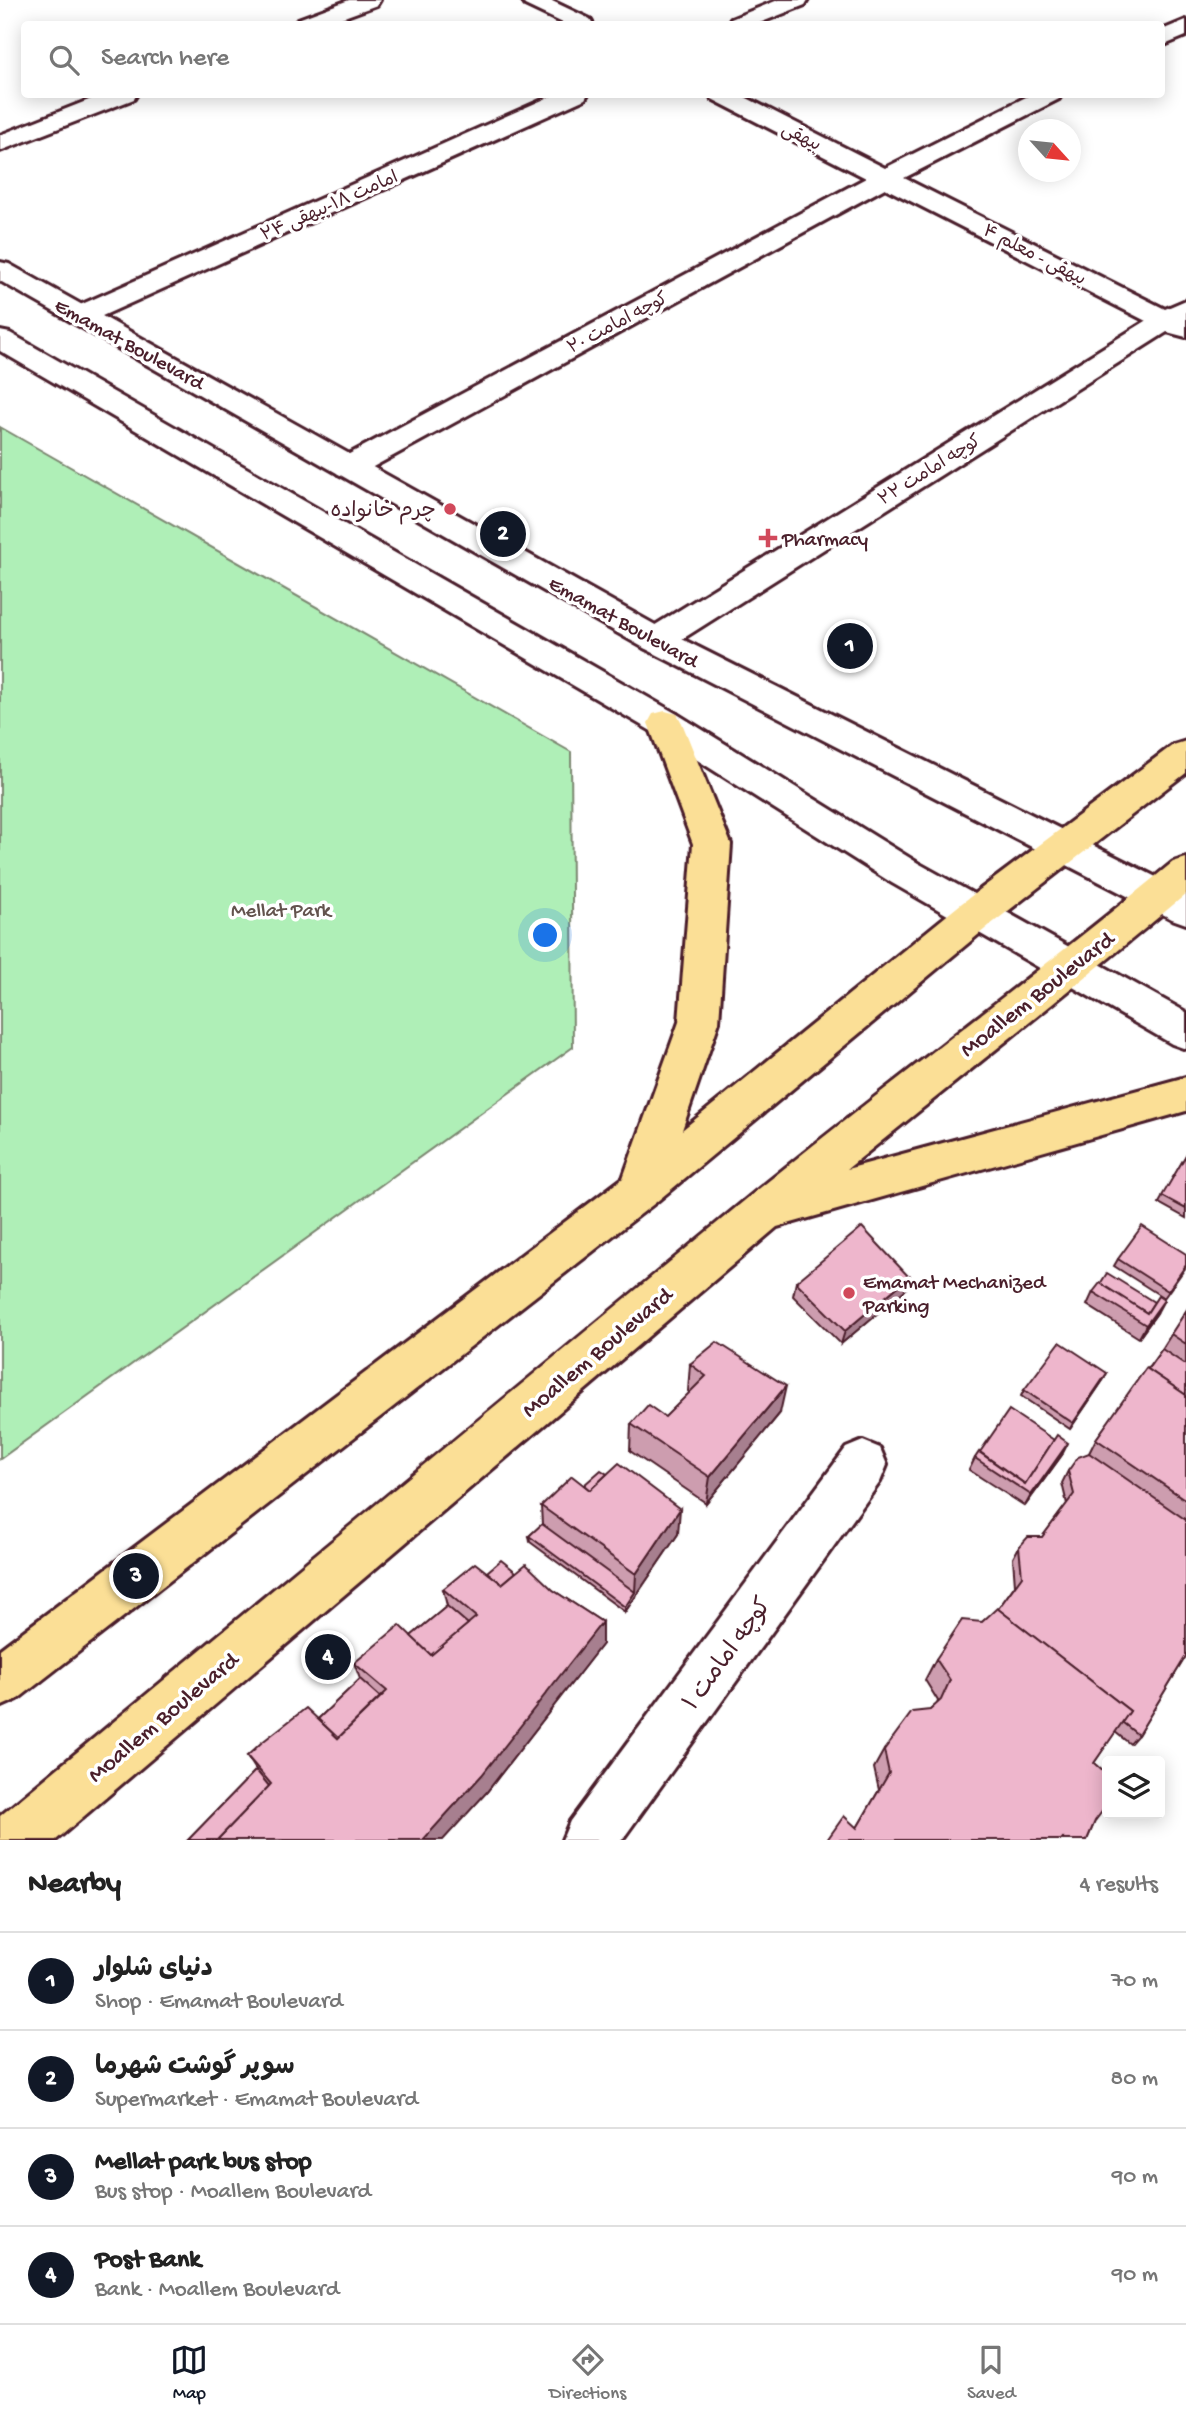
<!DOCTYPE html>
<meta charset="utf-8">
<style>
:root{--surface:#fff;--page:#f6f6f6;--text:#222;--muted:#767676;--line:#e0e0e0;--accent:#111827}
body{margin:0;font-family:"Gochi Hand","Playpen Sans Arabic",sans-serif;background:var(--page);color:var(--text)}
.controls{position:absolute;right:21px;bottom:21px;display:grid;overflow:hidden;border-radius:7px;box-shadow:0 4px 18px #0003}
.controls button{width:63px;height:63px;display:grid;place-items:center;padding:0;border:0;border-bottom:2px solid var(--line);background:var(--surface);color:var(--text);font:35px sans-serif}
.compass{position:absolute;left:1018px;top:119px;width:63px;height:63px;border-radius:50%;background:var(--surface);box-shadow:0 4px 18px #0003;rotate:117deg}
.you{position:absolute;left:546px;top:936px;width:24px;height:24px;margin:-18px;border:5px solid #fff;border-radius:50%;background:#1a73e8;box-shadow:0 0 0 10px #1a73e833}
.badge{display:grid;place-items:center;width:46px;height:46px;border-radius:50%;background:var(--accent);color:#fff;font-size:23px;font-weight:700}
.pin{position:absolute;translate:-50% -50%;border:4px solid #fff;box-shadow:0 2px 7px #0006}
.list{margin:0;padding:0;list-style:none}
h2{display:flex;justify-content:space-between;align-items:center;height:91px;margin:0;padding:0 28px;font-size:30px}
h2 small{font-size:23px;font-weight:400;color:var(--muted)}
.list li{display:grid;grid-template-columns:46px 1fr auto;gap:21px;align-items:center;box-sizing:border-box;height:98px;padding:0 28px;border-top:2px solid var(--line)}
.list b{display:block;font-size:26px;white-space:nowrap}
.list p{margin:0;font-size:23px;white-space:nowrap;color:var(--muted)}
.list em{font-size:23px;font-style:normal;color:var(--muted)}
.icon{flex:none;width:38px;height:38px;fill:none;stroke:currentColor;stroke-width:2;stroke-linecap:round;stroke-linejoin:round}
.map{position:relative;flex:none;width:1186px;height:1840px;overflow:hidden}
.search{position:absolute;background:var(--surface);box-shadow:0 4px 18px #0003;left:21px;right:21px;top:21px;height:77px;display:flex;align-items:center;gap:18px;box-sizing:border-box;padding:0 24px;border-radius:7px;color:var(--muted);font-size:26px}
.sheet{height:483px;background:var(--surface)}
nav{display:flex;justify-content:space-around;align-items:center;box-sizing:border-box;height:98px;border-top:2px solid var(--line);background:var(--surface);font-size:19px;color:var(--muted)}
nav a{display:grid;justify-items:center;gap:4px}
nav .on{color:var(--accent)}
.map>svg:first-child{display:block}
.green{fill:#afefb7;stroke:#7c8771;stroke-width:2}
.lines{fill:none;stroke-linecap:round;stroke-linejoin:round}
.street-casing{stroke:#4a1f2b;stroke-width:6}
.secondary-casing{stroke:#4a1f2b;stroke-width:6}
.primary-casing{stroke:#4a1f2b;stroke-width:6}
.street{fill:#fff;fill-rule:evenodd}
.secondary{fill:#fff;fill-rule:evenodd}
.primary{fill:#fbdf96;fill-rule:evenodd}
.wall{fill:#cd9daf;stroke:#4a1f2b;stroke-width:2}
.shaded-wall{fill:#a77f8f;stroke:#4a1f2b;stroke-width:2}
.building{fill:#eeb6cc;stroke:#4a1f2b;stroke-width:2}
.poi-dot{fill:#d1495b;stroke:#fff;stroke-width:2.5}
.labels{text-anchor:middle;stroke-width:7;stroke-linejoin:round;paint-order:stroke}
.far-street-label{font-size:18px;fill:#4a1f2b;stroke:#fff}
.street-label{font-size:21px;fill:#4a1f2b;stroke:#fff}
.poi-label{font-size:21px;fill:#4a1f2b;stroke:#fff;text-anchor:start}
.park-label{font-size:21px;fill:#63534e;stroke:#fff}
.near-street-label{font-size:24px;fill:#4a1f2b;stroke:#fff}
</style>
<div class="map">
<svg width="1186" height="1840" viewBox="0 0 1186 1840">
<rect width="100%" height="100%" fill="#fff"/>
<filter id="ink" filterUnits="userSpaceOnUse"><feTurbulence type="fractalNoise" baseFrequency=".0143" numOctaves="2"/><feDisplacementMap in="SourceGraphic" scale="14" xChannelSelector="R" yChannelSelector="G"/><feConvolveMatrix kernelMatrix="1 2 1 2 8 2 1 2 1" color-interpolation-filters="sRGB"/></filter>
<g filter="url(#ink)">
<polygon class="green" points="0,427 571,752 573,1047 0,1459"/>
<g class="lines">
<defs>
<g id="street">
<polygon points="349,0 380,0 377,5 325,24 295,24 298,19"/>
<polygon points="522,0 550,0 590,19 593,24 565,24 525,5"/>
<polygon points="778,0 808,0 805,5 757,24 728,24 731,19"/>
<polygon points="1186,20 1186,36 1162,46 1162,30"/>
<polygon points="104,94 137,94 134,99 0,151 0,135"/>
<polygon points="556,94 588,94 585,99 91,321 81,323 71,321 67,315 71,309"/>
<polygon points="709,94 739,94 885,168 1032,94 1062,94 1059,99 904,178 1165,309 1186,300 1186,337 1167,332 668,648 656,651 644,648 639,640 644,632 1146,321 885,188 360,474 349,476 338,474 334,467 338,460 866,178 712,99"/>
<polygon points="863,1441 880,1448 887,1465 880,1482 622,1840 562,1840 570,1821 846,1448"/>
</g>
<g id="secondary">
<polygon points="0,262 9,264 668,632 1186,892 1186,924 1172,919 644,648 0,281"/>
<polygon points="0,331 10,333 677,714 918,863 1186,1012 1186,1049 1172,1044 892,883 653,732 0,351"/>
</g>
<g id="primary">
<polygon points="665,711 677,714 682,723 731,844 719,1022 682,1130 962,903 1173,745 1186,741 1186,773 990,925 655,1203 18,1699 0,1707 0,1649 623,1178 679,1022 693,844 648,723 653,714"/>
<path d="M1186,858V894C1075,988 960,1077 847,1169L1186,1077V1111L777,1227L56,1840H0V1816C248,1611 495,1405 744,1201C885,1086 1032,978 1173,862Z"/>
</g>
</defs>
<use href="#street" class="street-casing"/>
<use href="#secondary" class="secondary-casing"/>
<use href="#primary" class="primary-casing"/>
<use href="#street" class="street"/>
<use href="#secondary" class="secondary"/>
<use href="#primary" class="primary"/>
</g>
<g class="wall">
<polygon points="1186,1155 1186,1218 1159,1203"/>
<polygon points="1118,1259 1186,1267 1164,1298 1114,1266"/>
<polygon points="909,1277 905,1290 841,1344 793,1296 796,1282"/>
<polygon points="1093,1292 1157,1313 1139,1338 1087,1305"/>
<polygon points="1186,1311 1186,1656 1138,1735 1130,1744 1115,1732 1094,1763 1095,1821 1087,1840 827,1840 857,1828 879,1790 874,1768 884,1750 937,1704 938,1701 925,1680 936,1659 998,1609 1015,1585 1013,1558 1019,1547 1042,1537 1067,1504 1062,1483 1068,1471 1089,1453 1096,1439 1162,1349"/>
<polygon points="690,1364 780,1413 706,1503 630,1451 631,1424 665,1417 690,1393 688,1391"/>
<polygon points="1104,1379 1070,1429 1021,1396 1024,1390"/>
<polygon points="1062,1455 1025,1506 969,1470 975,1458"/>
<polygon points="584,1485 678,1534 625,1612 530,1542 529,1536 542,1524 541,1506"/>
<polygon points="487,1572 516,1572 553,1590 602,1622 602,1644 486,1793 188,1840 256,1770 247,1756 318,1719 360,1679 354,1663 411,1636 447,1606 443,1589"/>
</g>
<g class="shaded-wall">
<polygon points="909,1277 905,1290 841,1344 845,1331"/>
<polygon points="1164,1300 1157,1313 1139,1338 1146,1325"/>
<polygon points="1107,1373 1104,1379 1070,1429 1073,1423"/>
<polygon points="786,1386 780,1413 706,1503 710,1477"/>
<polygon points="1068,1443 1062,1455 1025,1506 1031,1495"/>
<polygon points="680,1509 678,1534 625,1612 625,1607 635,1592 636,1574"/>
<polygon points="602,1622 602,1644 486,1793 443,1840 423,1840"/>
</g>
<g class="building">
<polygon points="1186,1155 1186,1209 1162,1196"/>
<polygon points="1142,1226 1186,1254 1186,1265 1168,1291 1118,1259"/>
<polygon points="862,1227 909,1277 845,1331 796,1282"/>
<polygon points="1107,1273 1154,1302 1147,1313 1100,1284"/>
<polygon points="1100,1283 1147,1313 1158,1296 1164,1300 1146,1325 1093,1292"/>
<polygon points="1186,1311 1186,1344 1171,1334"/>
<polygon points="717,1342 786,1386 710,1477 631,1424 648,1405 665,1417 706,1376 690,1364"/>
<polygon points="1060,1342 1107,1373 1073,1423 1024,1390"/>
<polygon points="1162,1349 1186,1365 1186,1395 1148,1369"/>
<polygon points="1146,1368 1186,1395 1186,1500 1096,1439"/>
<polygon points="1009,1410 1054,1440 1025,1484 980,1452"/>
<polygon points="1057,1435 1068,1443 1031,1495 975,1458 979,1452 1025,1484"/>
<polygon points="1089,1453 1186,1520 1186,1656 1138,1735 1122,1722 1130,1711 998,1609 1022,1576 1019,1547 1028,1537 1042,1537 1074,1494 1068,1471 1078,1457"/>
<polygon points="619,1463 680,1509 636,1574 541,1506 572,1476 590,1490"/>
<polygon points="601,1470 607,1474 590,1490 584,1485"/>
<polygon points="542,1524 635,1592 625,1607 529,1536"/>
<polygon points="501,1560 516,1572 502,1584 487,1572"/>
<polygon points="475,1563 502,1584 526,1564 553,1590 602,1622 482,1775 423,1840 217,1840 271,1784 247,1756 261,1743 306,1708 338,1738 387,1691 354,1663 400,1625 431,1655 476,1617 443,1589"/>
<polygon points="447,1606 468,1624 431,1655 411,1636"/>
<polygon points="997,1608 1130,1711 1094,1763 1107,1775 1107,1805 1095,1821 1087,1840 1065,1840 1063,1838 1061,1840 827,1840 844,1816 857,1828 889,1773 884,1750 912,1712 930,1710 941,1700 950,1680 936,1659 962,1620 982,1622"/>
<polygon points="360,1679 380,1697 338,1738 318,1719"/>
<polygon points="256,1770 269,1786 217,1840 188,1840"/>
</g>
</g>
<g class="poi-dot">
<circle cx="450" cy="509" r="7"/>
<path d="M764.5 527.5h7v7h7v7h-7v7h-7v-7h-7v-7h7z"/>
<circle cx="849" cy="1293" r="7"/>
</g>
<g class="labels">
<g class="far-street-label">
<text transform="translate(802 136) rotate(27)" y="6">بیهقی</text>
<text transform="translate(329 205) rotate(-24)" y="6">امامت ۱۸-بیهقی ۲۴</text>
<text transform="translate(1035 254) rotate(27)" y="6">بیهقی - معلم ۴</text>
<text transform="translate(617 322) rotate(-28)" y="6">کوچه امامت ۲۰</text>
<text transform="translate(929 469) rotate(-32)" y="6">کوچه امامت ۲۲</text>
</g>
<g class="street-label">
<text transform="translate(130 343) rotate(29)" y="7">Emamat Boulevard</text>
<text transform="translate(624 621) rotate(29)" y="7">Emamat Boulevard</text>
</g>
<g class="poi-label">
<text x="436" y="516" text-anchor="end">چرم خانواده</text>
<text x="782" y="545">Pharmacy</text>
<text x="863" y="1288">Emamat Mechanized<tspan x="863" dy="24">Parking</tspan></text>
</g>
<g class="park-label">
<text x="281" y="916">Mellat Park</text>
</g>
<g class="near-street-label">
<text transform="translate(1036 993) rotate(-38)" y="8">Moallem Boulevard</text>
<text transform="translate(596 1351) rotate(-40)" y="8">Moallem Boulevard</text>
<text transform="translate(726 1653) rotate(-54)" y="8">کوچه امامت ۱</text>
<text transform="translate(162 1716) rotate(-40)" y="8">Moallem Boulevard</text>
</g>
</g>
</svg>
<div class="controls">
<button><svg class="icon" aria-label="layers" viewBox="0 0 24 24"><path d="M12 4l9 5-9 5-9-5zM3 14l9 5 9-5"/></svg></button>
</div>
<svg class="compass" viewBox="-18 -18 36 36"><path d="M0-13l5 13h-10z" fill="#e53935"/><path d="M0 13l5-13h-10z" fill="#767676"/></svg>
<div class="you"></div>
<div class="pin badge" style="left:850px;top:646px">1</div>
<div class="pin badge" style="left:503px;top:534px">2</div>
<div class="pin badge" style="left:136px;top:1576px">3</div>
<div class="pin badge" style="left:328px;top:1657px">4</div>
<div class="search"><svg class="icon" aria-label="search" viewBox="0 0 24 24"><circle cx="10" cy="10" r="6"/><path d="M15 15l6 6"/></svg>Search here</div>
</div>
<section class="sheet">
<h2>Nearby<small>4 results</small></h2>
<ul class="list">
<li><span class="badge">1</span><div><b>دنیای شلوار</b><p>Shop · Emamat Boulevard</p></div><em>70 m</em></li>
<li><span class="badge">2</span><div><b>سوپر گوشت شهرما</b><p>Supermarket · Emamat Boulevard</p></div><em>80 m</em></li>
<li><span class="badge">3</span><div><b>Mellat park bus stop</b><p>Bus stop · Moallem Boulevard</p></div><em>90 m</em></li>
<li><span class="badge">4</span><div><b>Post Bank</b><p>Bank · Moallem Boulevard</p></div><em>90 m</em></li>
</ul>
</section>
<nav>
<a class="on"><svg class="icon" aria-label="map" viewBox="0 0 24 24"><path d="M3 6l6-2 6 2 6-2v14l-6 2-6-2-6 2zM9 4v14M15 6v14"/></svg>Map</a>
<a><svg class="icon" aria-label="directions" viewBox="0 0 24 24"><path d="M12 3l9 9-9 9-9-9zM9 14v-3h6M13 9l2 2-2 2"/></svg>Directions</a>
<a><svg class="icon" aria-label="saved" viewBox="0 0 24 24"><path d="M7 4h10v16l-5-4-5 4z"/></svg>Saved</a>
</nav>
